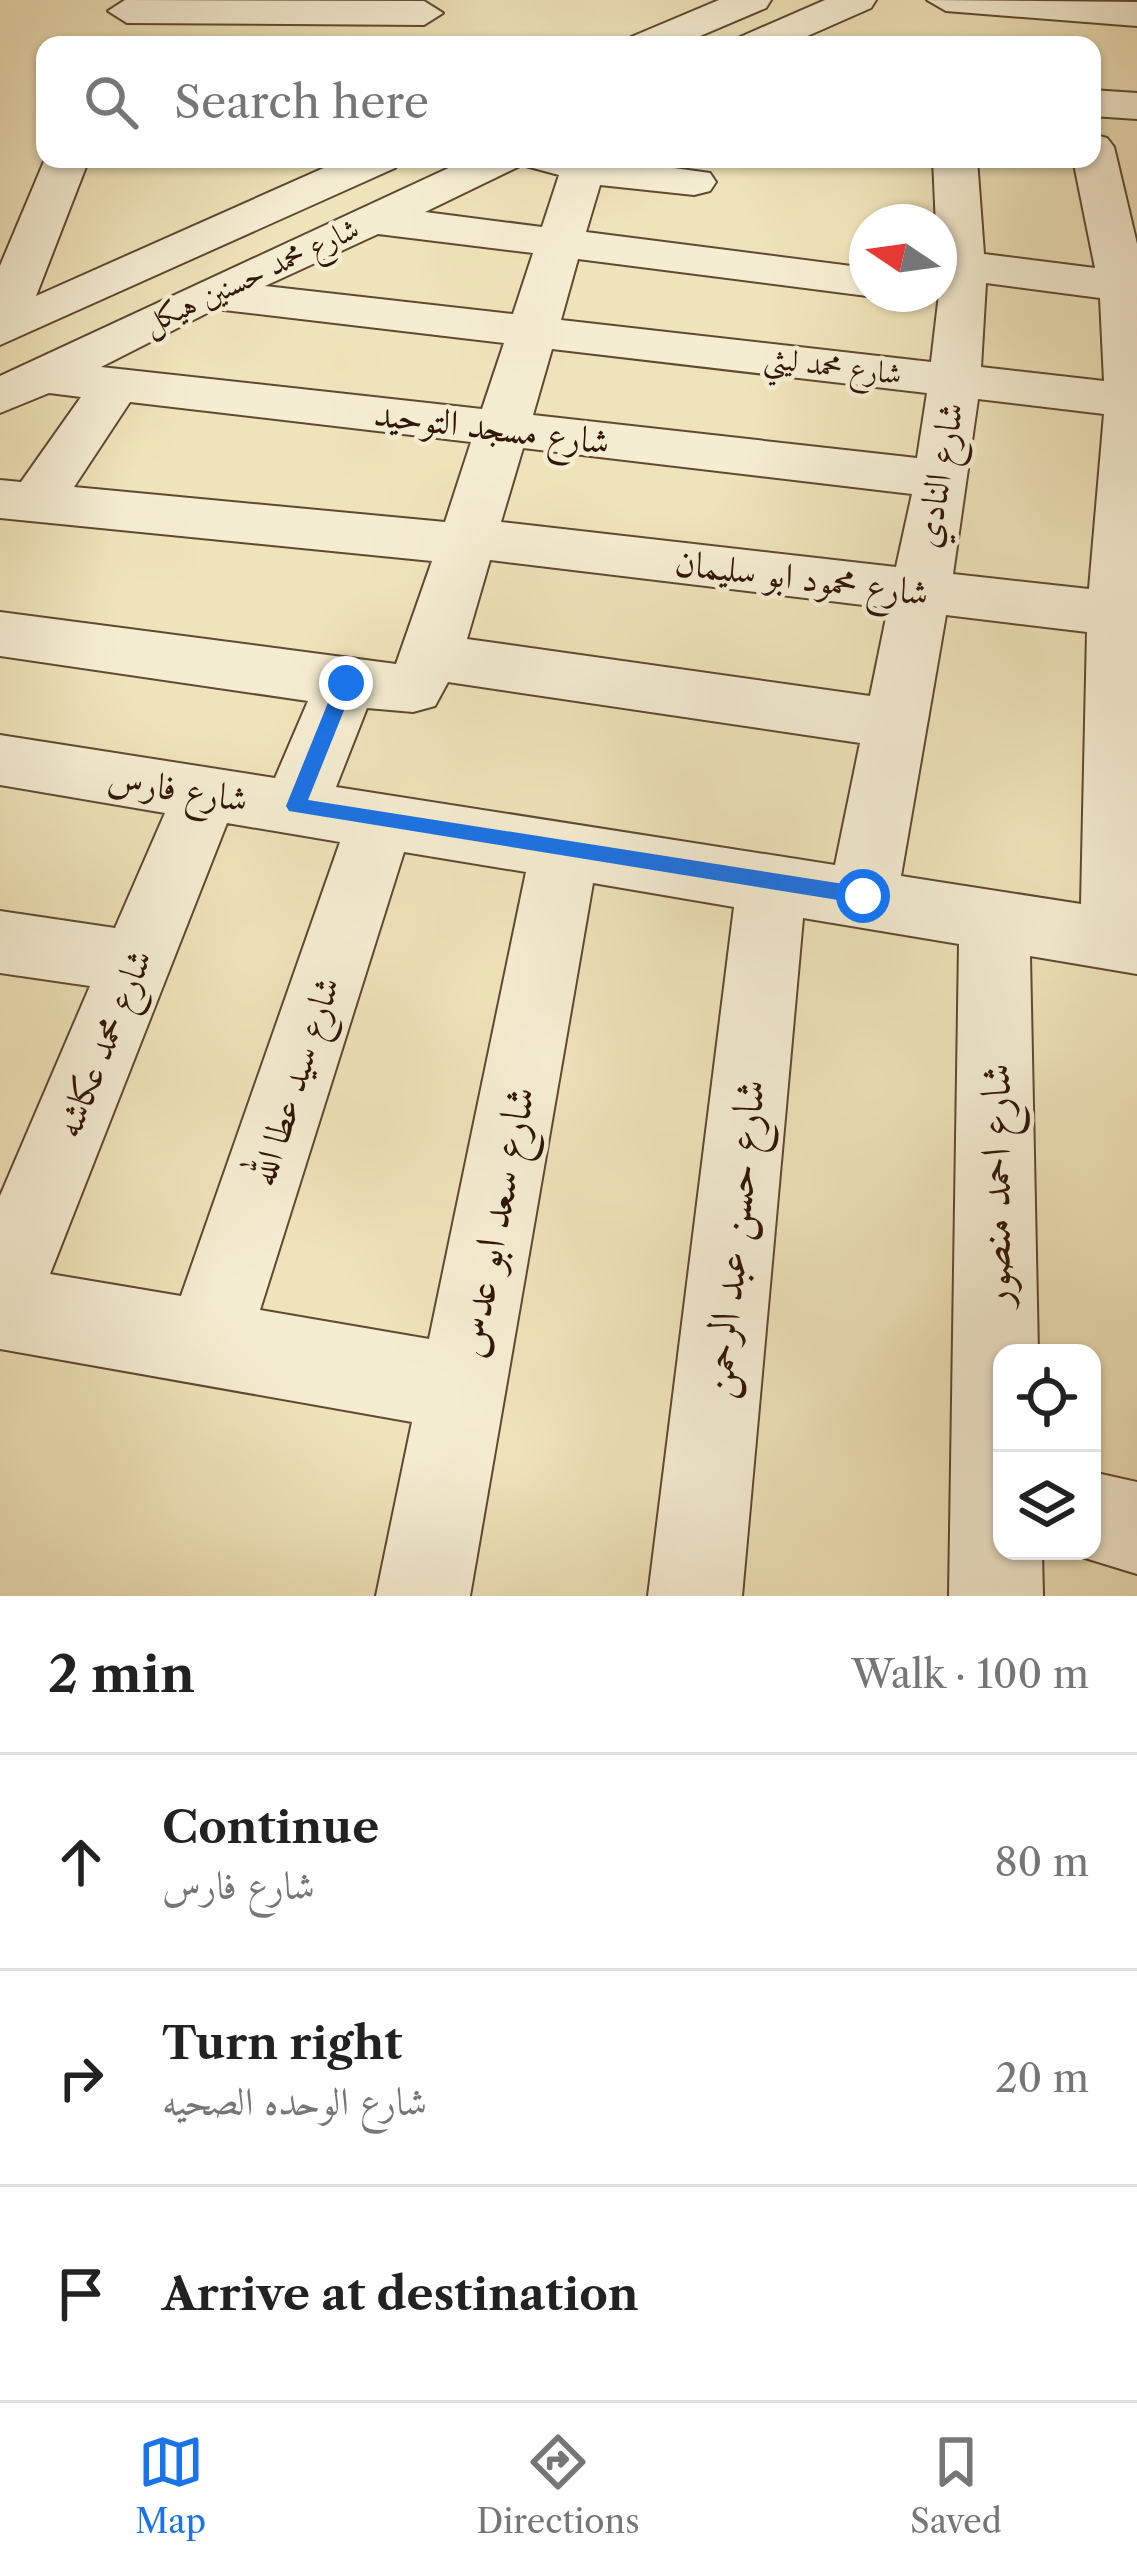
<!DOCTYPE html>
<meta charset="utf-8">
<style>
:root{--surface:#fff;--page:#f6f6f6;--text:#222;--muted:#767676;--line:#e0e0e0;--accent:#1a73e8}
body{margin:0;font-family:"Libre Caslon Text",Amiri,serif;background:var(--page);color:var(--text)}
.controls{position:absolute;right:36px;bottom:36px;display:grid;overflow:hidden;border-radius:24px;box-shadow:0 3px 9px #0004}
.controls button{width:108px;height:108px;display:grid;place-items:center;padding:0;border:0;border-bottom:3px solid var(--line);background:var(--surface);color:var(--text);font:60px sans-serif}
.compass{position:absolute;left:849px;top:204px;width:108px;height:108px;border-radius:50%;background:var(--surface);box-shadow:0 3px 9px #0004;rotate:283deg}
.stop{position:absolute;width:36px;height:36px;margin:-27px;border:9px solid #1a73e8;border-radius:50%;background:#fff}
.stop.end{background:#1a73e8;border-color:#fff;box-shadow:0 3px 12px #0008}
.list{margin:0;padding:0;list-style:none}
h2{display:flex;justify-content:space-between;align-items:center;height:156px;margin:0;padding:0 48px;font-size:51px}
h2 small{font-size:39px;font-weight:400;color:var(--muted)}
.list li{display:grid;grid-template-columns:78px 1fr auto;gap:36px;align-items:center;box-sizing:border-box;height:216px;padding:0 48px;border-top:3px solid var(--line)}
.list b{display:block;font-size:45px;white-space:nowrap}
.list p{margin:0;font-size:39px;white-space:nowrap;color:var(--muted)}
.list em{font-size:39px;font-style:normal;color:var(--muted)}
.icon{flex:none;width:66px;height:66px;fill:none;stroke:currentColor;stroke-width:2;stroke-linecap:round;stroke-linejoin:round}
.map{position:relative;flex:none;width:1137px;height:1596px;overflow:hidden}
.search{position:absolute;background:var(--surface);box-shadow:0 3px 9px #0004;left:36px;right:36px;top:36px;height:132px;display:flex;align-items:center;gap:30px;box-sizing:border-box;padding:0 42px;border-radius:24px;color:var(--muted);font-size:45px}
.sheet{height:804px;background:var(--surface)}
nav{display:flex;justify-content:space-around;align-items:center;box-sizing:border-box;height:168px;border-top:3px solid var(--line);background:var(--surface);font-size:33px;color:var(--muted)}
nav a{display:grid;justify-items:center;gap:6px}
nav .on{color:var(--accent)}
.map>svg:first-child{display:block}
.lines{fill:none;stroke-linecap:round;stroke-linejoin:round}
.minor-casing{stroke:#604832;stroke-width:4}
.minor{fill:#f5edd2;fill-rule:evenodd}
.route{fill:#1a73e8}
.labels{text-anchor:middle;stroke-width:9;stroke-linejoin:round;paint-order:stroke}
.far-street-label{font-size:30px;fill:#311505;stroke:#f5edd2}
.street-label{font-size:36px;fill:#311505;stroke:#f5edd2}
.near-street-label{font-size:42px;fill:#311505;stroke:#f5edd2}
</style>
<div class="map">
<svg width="1137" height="1596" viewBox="0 0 1137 1596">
<rect width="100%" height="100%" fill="#efe3b9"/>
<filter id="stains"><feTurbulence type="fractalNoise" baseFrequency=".00167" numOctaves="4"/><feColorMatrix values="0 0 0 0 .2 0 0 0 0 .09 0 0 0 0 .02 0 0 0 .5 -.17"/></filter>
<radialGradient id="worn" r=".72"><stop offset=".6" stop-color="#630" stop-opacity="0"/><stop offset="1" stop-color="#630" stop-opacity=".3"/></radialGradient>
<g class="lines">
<defs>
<g id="minor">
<polygon points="125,0 424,1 443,13 424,25 127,23 108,11"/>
<polygon points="719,0 771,0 766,8 679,45 625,45 631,37"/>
<polygon points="825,0 876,0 871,8 787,45 734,45 740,37"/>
<polygon points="927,0 1137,2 1137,26 946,11"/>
<polygon points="1092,90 1137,93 1137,119 1092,116"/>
<path d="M1092,134L1107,138L1114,147L1137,244V974L1030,956L1038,1353H1002V1551H1042L1043,1596H949L959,944L803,918L742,1596H648L734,907L593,883L470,1596H376L412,1422L0,1349V1196L90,986L0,973V911L115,928L165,813L0,785V735L275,778L308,701L0,656V612L396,664L432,561L0,518V480L21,482L81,397L49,393L0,413V376L468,159H609L710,173L716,182L710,191L694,195L600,185L586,232L867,268V294H877L867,296L578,259L561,320L931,362L939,294L933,159H977L984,254L1095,268L1073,159H1092ZM522,165L559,175L542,227L425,212ZM378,234L533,253L513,314L265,286ZM986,283L1100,298L1104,381L981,367ZM215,309L504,343L482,409L101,367ZM552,349L927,393L917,458L533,415ZM978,399L1104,414L1089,589L953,574ZM130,402L471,442L445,522L74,487ZM523,448L912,494L896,567L501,522ZM490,560L888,608L870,696L467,639ZM946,615L1087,632L1081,904L901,876ZM448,682L860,743L835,865L336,787L367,708L413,712L435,706ZM227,823L340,842L181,1296L50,1274ZM404,852L526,872L429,1339L260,1310Z"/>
<polygon points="45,159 89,159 36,296 344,159 402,159 395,168 0,345 0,266"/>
<polygon points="1092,1472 1137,1482 1137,1574 1062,1551 1092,1551"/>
</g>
</defs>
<use href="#minor" class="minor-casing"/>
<use href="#minor" class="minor"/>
</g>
<polygon class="route" points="346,676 355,683 308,800 863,887 874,896 863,904 289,811 286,806 336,683"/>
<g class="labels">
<g class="far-street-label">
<text transform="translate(251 276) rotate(-25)" y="10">شارع محمد حسنين هيكل</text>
<text transform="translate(833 366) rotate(7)" y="10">شارع محمد ليثي</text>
</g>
<g class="street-label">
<text transform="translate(492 427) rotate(7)" y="13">شارع مسجد التوحيد</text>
<text transform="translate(938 475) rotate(-80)" y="13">شارع النادي</text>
<text transform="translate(802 577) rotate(7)" y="13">شارع محمود ابو سليمان</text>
<text transform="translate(178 788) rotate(9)" y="13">شارع فارس</text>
<text transform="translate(103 1043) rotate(-68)" y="13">شارع محمد عكاشه</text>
<text transform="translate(294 1081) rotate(-72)" y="13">شارع سيد عطا الله</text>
</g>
<g class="near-street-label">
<text transform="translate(995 1185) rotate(-90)" y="15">شارع احمد منصور</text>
<text transform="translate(494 1222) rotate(-79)" y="15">شارع سعد ابو عدس</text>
<text transform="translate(733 1239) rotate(-84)" y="15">شارع حسن عبد الرحمن</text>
</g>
</g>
<rect width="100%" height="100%" filter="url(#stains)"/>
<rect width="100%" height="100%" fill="url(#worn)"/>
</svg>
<div class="controls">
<button><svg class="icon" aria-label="locate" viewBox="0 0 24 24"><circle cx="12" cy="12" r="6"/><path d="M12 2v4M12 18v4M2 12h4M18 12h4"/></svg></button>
<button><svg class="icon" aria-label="layers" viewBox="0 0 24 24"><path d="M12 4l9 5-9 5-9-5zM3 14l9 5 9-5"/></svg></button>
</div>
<svg class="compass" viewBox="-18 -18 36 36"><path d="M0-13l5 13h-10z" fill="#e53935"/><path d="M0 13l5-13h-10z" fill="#767676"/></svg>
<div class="stop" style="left:863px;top:896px"></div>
<div class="stop end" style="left:346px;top:683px"></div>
<div class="search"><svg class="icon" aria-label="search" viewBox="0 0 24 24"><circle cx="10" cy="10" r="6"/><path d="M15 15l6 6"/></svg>Search here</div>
</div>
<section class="sheet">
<h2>2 min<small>Walk · 100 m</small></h2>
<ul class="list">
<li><svg class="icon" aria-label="ahead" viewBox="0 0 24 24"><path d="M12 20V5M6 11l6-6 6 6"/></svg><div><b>Continue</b><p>شارع فارس</p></div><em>80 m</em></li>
<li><svg class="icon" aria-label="right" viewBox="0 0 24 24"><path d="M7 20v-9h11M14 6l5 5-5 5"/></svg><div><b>Turn right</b><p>شارع الوحده الصحيه</p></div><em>20 m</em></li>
<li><svg class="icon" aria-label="arrive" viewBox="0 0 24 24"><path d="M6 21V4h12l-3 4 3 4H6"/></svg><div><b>Arrive at destination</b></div></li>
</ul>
</section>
<nav>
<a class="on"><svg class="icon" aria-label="map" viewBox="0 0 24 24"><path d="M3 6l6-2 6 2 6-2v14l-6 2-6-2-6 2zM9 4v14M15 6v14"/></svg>Map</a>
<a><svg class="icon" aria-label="directions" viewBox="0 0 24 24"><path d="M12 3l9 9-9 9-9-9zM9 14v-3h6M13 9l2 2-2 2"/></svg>Directions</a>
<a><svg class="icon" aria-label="saved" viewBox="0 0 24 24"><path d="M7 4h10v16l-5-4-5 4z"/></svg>Saved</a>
</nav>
